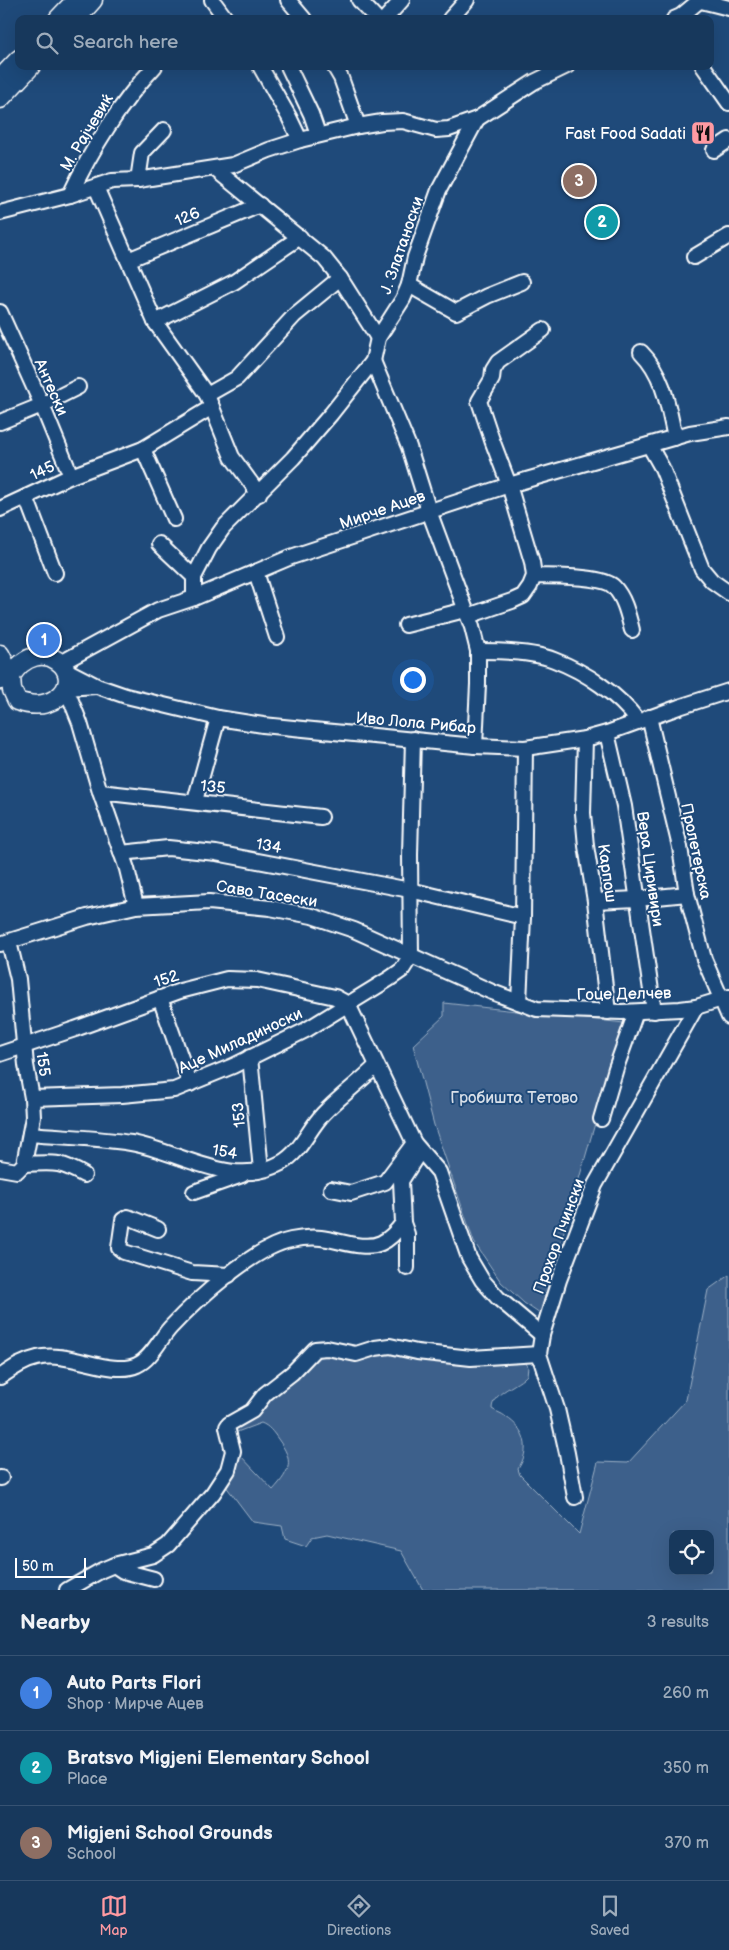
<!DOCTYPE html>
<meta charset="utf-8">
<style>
:root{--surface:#17385c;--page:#203f62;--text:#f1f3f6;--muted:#9eacbb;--line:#365272;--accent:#ff9aa2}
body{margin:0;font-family:"Balsamiq Sans",sans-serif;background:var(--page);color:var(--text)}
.controls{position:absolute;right:15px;bottom:15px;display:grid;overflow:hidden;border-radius:10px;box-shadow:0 5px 20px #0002}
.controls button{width:45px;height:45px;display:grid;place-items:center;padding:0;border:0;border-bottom:1px solid var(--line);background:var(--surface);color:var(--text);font:25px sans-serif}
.scale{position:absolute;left:15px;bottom:12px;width:71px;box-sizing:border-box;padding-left:5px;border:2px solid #fff;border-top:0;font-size:14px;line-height:18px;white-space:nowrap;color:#fff;-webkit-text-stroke:4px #1f4a7a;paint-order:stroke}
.you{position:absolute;left:412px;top:679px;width:18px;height:18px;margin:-12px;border:4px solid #fff;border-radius:50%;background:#1a73e8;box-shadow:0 0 0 8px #1a73e833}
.badge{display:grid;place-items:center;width:32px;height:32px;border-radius:50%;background:var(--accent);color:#fff;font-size:16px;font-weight:700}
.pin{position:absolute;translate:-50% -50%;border:2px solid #fff;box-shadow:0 1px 5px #0006}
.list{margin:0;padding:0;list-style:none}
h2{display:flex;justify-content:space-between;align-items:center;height:65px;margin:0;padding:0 20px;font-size:21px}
h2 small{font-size:16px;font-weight:400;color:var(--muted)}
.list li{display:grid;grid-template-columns:32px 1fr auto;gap:15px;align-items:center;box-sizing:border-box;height:75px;padding:0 20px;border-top:1px solid var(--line)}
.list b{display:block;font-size:19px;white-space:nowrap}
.list p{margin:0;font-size:16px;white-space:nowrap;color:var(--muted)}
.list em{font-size:16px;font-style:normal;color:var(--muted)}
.icon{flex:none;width:28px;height:28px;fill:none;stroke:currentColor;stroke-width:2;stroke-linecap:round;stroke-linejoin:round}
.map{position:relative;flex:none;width:729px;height:1590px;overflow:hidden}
.search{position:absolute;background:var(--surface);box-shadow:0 5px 20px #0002;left:15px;right:15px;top:15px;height:55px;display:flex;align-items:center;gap:12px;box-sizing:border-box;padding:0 18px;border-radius:10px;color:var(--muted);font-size:19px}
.sheet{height:290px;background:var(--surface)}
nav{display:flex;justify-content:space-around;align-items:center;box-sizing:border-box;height:70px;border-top:1px solid var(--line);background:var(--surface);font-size:14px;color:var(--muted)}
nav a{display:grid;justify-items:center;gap:2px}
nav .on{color:var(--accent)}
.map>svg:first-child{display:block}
.green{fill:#3c618b;stroke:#9eb0c5;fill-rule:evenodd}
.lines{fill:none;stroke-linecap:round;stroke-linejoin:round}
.minor-casing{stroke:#fff;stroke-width:18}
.major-casing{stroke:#fff;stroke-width:21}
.minor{stroke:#1f4a7a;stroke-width:14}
.major{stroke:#1f4a7a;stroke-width:18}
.labels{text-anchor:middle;stroke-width:4;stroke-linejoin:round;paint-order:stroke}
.street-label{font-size:16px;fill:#fff;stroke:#1f4a7a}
.poi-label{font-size:16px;fill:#fff;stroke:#1f4a7a;text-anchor:end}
.park-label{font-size:16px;fill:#d8dfe8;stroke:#1f4a7a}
</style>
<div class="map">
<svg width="729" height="1590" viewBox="0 0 729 1590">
<rect width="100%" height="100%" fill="#1f4a7a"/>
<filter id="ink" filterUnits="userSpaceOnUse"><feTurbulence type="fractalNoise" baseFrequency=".02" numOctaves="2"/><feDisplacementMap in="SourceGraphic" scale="10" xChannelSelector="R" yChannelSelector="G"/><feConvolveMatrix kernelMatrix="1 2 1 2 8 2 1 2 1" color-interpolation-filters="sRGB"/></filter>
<g filter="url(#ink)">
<g class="green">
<polygon points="444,1003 624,1023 540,1314 524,1303 501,1282 474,1242 434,1125 413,1045 444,1016"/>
<path d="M729,1275V1590H423L401,1551L327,1534L312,1537L306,1546L285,1539L282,1526L253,1522L222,1481L239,1454L273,1490C291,1470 294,1461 278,1439C273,1432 269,1426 261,1423L229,1435L227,1427L313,1350L375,1348L523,1357L528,1367L527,1375C518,1386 492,1392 492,1409C496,1412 502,1413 506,1417C526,1430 531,1449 518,1469L520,1475L579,1534L598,1462L628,1463L686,1400L708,1290ZM673,1534H710V1571H673Z"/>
</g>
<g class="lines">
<defs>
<g id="minor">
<polyline points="212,0 226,19"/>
<polyline points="288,0 304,19"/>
<polyline points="359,0 377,19"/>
<polyline points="697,0 729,8"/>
<polyline points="385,19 402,0"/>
<polyline points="450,19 467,0"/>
<polyline points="674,19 681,16 699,1"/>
<polyline points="260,66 289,117 300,140"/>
<polyline points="288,66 311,114 318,134"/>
<polyline points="334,66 341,78 358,126"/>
<polyline points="703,66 729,103"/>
<polyline points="714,150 729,140"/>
<polyline points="215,169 324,258 340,278 378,338"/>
<polyline points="138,180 142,153 164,130"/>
<polyline points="96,187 155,322 207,395 232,457 259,494"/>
<path d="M70,195C91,150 121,102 155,66"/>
<polyline points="0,213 70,195 112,181 138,180 233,165 269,150 300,140 358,126 382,122 403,121 436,130 449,129 477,119 534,82 567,66"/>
<polyline points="694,257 729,236"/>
<polyline points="128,260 260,205"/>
<polyline points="409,285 456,312 487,296 522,282"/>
<polyline points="0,312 42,405 71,476"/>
<polyline points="155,322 234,282 300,237"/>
<path d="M641,352C664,375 668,406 675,438"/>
<polyline points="373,361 409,447 429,511 472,627 478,651 478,684 475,746"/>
<polyline points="207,395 237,378 295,315 340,278"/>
<polyline points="0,422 42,405 78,387"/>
<polyline points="649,445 662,468 702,569 712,581 729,593"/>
<polyline points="143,449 174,519"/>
<polyline points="26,497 55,573"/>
<polyline points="0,509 71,476 143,449 212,407"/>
<polyline points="159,544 194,577"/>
<polyline points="256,572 277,637"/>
<path d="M534,576C550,577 603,575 614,587C625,599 628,615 632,630"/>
<polyline points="194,598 194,577 209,548 223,528 293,458 331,414 373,361 378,338 403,299 409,285 415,257 439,190 477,119"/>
<polyline points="468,616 512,601 523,596 530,586 534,576 532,562 509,485 492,440 479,401 492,379 493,370 498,362 543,330"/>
<polyline points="406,625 465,610"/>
<path d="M478,651C500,651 534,652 554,660C586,672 618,694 638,721"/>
<polyline points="61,663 158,610 194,598 291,557 509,485 690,433 729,427"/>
<polyline points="66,670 97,686 126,696 218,718 263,725 475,746 525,748 585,739 607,733 679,707 729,691"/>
<polyline points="96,686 66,688 80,723 100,792 127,869 136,906"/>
<polyline points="649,717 680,847 687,894 704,959 729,1017"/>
<polyline points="607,733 624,806 654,1011"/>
<polyline points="585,739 583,813 586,846 595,901 608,1012"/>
<polyline points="100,792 321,817"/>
<polyline points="195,801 218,718"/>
<polyline points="121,853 168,848 216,853 410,890 523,917"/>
<polyline points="595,901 637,899 687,894"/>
<polyline points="0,944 87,917 136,906 209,902 270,908 312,916 354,930 492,992 537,1009 622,1012 680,1009 696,1007 729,997"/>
<polyline points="411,956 410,855 413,739"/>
<polyline points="160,998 190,1084"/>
<polyline points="519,1002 523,917 525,748"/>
<polyline points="0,1054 75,1029 180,991 227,979 257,980 335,997 348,1004 414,1143 439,1172 469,1258 482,1280 498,1298 542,1335"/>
<polyline points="250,1057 261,1170"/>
<polyline points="32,1098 122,1095 174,1090 233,1066 306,1030 389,979 402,970 411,956"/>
<polyline points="601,1119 616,1068 636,1012"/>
<path d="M30,1134C63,1137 98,1138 131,1143C180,1151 232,1190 281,1163C301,1152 308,1130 323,1114C339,1097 359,1083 376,1066"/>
<path d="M24,1164C53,1163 58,1160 84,1175"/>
<polyline points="0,1168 17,1171 24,1164 33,1117 32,1098 26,1065 18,979 9,942"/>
<polyline points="331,1189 351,1193 385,1182 414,1143"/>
<polyline points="194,1192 242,1175"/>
<polyline points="158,1229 128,1217 123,1220 119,1248 124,1252 192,1273 229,1275"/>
<polyline points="407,1268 407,1234 403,1223 401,1181 420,1151"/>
<path d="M0,1377C12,1369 23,1361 37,1358C68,1350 111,1377 137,1365C151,1359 160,1339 170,1328C195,1301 254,1247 291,1240C301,1238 311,1237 321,1238C339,1240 364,1251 381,1243C390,1239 397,1231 403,1223"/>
<polyline points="0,1478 1,1478"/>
<polyline points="575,1497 567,1453 557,1409 539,1354 542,1335 559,1280 595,1185 696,1007"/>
<polyline points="114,1565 123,1571 154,1579"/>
<polyline points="67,1590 102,1570 114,1565 153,1555 168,1545 213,1493 228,1470 233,1451 227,1427 229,1424 252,1411 265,1394 292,1373 315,1349 327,1348 356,1354 375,1348 390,1346 417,1352 471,1358 539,1354"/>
</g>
<g id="major">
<polyline points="58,19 76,0"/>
<polyline points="76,19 93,0"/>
<polyline points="0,79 19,59"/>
<polyline points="0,99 31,66"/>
<path d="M0,654L11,676L12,690L17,701C31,706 44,707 57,698C90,674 40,630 11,676L0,680"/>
</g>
</defs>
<use href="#minor" class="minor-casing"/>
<use href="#major" class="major-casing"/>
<use href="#minor" class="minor"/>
<use href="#major" class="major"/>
</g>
</g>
<defs>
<symbol id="restaurant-square" viewBox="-11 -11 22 22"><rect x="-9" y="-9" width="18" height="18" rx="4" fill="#ff9aa2" stroke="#1f4a7a"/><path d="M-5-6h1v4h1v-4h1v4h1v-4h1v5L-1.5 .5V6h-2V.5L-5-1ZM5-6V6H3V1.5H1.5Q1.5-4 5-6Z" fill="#111"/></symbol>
</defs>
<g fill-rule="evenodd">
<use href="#restaurant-square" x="689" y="119" width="28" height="28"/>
</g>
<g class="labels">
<g class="street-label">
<text transform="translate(86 132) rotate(-59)" y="6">М. Рајчевиќ</text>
<text transform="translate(187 216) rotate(-23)" y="6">126</text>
<text transform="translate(401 245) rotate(-71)" y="6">Ј. Златаноски</text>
<text transform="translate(52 387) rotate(66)" y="6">Антески</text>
<text transform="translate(42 470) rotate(-25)" y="6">145</text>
<text transform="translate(382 509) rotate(-19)" y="6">Мирче Ацев</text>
<text transform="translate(416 722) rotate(5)" y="6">Иво Лола Рибар</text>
<text transform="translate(213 786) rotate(7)" y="6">135</text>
<text transform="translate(269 845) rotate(10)" y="6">134</text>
<text transform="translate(697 851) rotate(78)" y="6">Пролетерска</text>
<text transform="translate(651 869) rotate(82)" y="6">Вера Циривири</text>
<text transform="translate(608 873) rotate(82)" y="6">Карпош</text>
<text transform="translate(267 893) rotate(9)" y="6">Саво Тасески</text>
<text transform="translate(166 978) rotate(-18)" y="6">152</text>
<text transform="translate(624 993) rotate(-1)" y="6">Гоце Делчев</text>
<text transform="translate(240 1040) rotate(-25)" y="6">Аце Миладиноски</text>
<text transform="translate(44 1064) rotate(82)" y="6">155</text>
<text transform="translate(238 1115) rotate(-96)" y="6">153</text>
<text transform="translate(225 1151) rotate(10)" y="6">154</text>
<text transform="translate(558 1236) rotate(-70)" y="6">Прохор Пчински</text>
</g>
<g class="poi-label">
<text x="686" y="139">Fast Food Sadati</text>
</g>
<g class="park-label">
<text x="514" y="1103">Гробишта Тетово</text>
</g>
</g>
</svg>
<div class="controls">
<button><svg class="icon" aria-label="locate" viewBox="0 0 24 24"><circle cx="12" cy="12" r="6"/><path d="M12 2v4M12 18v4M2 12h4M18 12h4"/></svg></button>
</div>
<div class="scale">50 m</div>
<div class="you"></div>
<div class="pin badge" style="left:44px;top:640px;background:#3f7fe0">1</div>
<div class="pin badge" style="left:602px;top:222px;background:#0f9aa8">2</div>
<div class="pin badge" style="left:579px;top:181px;background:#8d6e63">3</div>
<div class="search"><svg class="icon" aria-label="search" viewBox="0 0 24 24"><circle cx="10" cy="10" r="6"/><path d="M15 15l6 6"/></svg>Search here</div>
</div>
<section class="sheet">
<h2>Nearby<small>3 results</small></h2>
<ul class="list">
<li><span class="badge" style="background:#3f7fe0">1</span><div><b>Auto Parts Flori</b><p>Shop · Мирче Ацев</p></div><em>260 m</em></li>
<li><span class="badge" style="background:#0f9aa8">2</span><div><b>Bratsvo Migjeni Elementary School</b><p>Place</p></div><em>350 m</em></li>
<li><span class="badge" style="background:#8d6e63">3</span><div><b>Migjeni School Grounds</b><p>School</p></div><em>370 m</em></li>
</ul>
</section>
<nav>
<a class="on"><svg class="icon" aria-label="map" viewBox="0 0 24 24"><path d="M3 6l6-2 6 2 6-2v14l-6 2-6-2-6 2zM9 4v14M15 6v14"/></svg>Map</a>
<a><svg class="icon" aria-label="directions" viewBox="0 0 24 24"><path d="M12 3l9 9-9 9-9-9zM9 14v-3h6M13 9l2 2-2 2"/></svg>Directions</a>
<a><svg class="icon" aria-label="saved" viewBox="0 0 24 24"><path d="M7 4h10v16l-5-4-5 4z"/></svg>Saved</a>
</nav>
